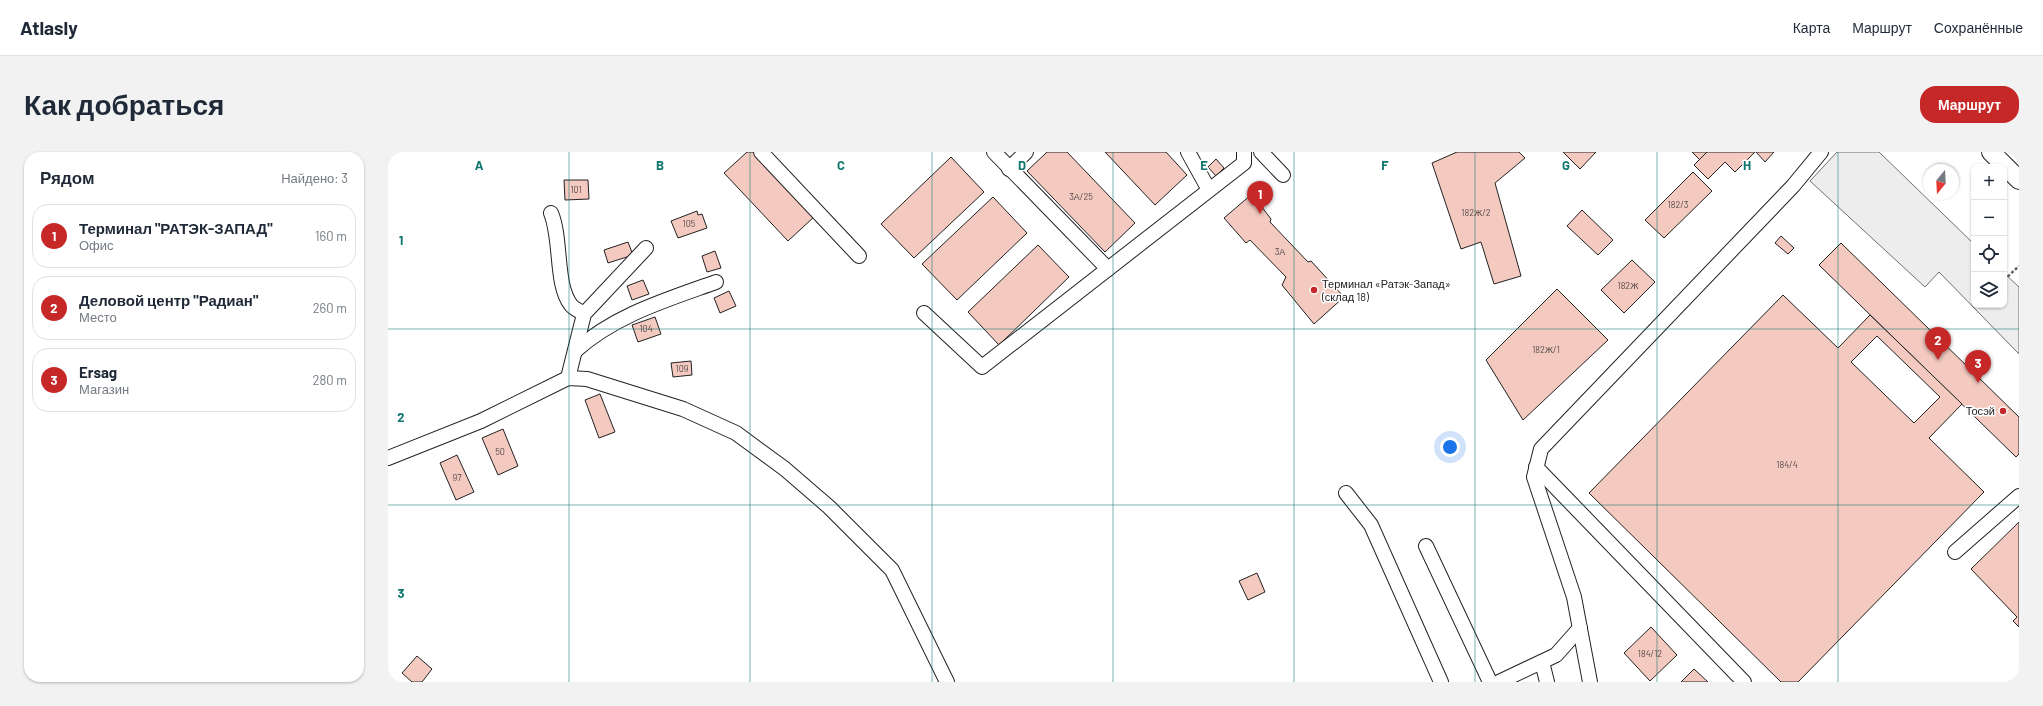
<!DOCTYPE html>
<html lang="ru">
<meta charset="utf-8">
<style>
:root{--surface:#fff;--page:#f2f2f3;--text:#1f2937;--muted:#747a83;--line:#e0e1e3;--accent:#c62828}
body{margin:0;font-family:Barlow,sans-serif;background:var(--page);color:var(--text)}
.controls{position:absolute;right:12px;top:12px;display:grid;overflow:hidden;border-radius:8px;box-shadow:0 1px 3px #0004}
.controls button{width:36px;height:36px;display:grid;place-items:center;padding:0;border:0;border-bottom:1px solid var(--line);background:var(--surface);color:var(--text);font:20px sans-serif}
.compass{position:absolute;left:1535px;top:12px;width:36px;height:36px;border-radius:50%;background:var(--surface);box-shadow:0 1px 3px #0004;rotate:198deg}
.you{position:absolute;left:1062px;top:295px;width:14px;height:14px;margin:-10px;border:3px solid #fff;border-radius:50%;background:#1a73e8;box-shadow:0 0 0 6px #1a73e833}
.badge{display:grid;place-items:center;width:26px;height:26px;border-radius:50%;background:var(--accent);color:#fff;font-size:13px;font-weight:700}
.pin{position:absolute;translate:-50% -33px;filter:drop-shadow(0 1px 2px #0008)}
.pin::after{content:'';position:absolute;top:21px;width:14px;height:12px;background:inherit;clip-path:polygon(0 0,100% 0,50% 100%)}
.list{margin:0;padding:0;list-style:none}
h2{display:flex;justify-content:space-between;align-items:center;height:52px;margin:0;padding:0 16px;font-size:17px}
h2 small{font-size:13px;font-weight:400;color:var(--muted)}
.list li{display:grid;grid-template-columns:26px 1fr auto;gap:12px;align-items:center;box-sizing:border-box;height:64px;margin:0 8px 8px;padding:0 8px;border:1px solid var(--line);border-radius:16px}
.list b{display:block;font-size:15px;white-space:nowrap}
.list p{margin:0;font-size:13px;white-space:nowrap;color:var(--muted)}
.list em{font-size:13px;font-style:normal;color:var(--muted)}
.icon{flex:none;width:22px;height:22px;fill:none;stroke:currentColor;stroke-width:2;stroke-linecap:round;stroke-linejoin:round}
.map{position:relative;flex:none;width:1631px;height:530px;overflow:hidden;border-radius:16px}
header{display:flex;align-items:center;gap:24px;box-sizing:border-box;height:56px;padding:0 20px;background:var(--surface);border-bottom:1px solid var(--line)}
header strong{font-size:19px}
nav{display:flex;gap:22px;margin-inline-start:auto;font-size:14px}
.intro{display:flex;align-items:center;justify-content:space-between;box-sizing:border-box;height:96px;padding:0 24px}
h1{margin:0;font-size:28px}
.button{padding:10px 18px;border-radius:16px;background:var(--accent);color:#fff;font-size:14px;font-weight:700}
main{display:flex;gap:24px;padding:0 24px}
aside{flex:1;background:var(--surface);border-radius:16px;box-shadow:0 1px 3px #0004}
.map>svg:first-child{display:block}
.parking{fill:#ededed;stroke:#6f6f6f}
.building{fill:#f3c9c0;stroke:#222;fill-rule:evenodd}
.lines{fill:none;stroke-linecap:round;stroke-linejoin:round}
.minor-casing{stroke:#222;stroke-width:16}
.major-casing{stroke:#222;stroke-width:20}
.path{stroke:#646464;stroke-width:2.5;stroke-dasharray:3 2;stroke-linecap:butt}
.minor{stroke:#fff;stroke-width:14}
.major{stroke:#fff;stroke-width:18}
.grid{fill:none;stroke:#0f766e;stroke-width:1;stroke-opacity:0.55}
.poi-dot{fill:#c62828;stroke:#fff;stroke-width:1.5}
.labels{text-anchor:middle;stroke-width:3;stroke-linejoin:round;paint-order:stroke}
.number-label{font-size:9px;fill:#564c4a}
.poi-label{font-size:11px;fill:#222;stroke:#fff;text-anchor:start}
.grid-label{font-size:13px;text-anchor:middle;font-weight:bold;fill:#0f766e;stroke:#fff;stroke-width:3;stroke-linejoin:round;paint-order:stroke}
</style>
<header>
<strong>Atlasly</strong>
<nav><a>Карта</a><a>Маршрут</a><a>Сохранённые</a></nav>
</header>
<div class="intro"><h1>Как добраться</h1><a class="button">Маршрут</a></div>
<main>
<aside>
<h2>Рядом<small>Найдено: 3</small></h2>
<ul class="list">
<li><span class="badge">1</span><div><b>Терминал &quot;РАТЭК-ЗАПАД&quot;</b><p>Офис</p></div><em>160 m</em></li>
<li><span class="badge">2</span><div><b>Деловой центр &quot;Радиан&quot;</b><p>Место</p></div><em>260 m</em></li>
<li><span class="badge">3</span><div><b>Ersag</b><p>Магазин</p></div><em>280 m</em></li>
</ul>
</aside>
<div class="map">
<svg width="1631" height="530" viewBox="0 0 1631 530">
<rect width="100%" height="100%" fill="#fff"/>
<polygon class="parking" points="1449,0 1491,0 1586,92 1586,153 1616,153 1616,121 1631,135 1631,202 1551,120 1537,135 1422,29"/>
<g class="building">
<polygon points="359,0 367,0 427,64 400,89 336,21"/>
<polygon points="659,0 679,0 747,71 717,100 639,19"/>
<polygon points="717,0 778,0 799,23 767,53"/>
<polygon points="1069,0 1131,0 1137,6 1107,31 1133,124 1106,132 1093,90 1073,97 1044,11"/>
<polygon points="1175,0 1208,0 1192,17"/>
<polygon points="1304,0 1319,0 1312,8"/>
<polygon points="1319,0 1367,0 1347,20 1337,10 1320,27 1306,13"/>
<polygon points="1368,0 1386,0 1377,10"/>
<polygon points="563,5 596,40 526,106 493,72"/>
<polygon points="828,7 836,16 828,24 820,15"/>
<polygon points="1305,20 1324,39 1276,86 1257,68"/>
<polygon points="176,28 200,28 201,47 177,48"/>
<polygon points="864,42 883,67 882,70 920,110 923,109 956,145 926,172 894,133 898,125 862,88 858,91 836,66"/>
<polygon points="605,45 639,81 569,148 534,112"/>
<polygon points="1194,58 1225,88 1210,103 1179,74"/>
<polygon points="309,59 310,63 314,62 319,76 290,86 283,69"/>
<polygon points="1393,84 1406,96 1400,102 1387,91"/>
<polygon points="240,90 245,103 220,111 216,98"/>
<polygon points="1453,91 1631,265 1631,302 1628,305 1431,113"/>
<polygon points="650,93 681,125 611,193 580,160"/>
<polygon points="327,99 333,116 319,120 314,104"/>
<polygon points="1244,108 1267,130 1236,161 1213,138"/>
<polygon points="255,128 261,142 244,148 239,134"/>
<polygon points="1169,137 1220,188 1135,268 1098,208"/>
<polygon points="341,139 348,154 332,161 326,146"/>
<path d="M1395,143L1450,196L1482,163L1574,252L1541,286L1596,340L1410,530H1393L1201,341ZM1489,184L1552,245L1526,271L1463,210Z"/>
<polygon points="267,165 273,182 250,190 244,173"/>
<polygon points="303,209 304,223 285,225 283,211"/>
<polygon points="212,242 227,280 211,286 197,248"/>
<polygon points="115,277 130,314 110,323 94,286"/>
<polygon points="69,303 86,340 68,348 52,311"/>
<polygon points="1631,370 1631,475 1625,469 1629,465 1583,417"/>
<polygon points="869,421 877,440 860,448 851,429"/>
<polygon points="1263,475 1289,503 1262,529 1236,501"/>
<polygon points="29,504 44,517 34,530 24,530 14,521"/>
<polygon points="1306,517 1320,530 1293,530"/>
</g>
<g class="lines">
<defs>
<g id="minor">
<polyline points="373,0 471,104"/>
<polyline points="606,0 720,117"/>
<polyline points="800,0 821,38"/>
<polyline points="873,0 895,23"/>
<polyline points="621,17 638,0"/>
<path d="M163,61C174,88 167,133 183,153C186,157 192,159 196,162"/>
<polyline points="536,161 594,215 856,11 856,0"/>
<path d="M187,199C227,163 278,148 328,130"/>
<polyline points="180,226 196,162 258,96"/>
<polyline points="0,306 93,269 180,226 199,227 295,257 348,281 397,317 441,355 504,418 559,530"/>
<polyline points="1148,315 1356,530"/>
<polyline points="958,341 983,373 1053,530"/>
<polyline points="1038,394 1102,530"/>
<polyline points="1567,400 1631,344"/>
<polyline points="1154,510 1159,530"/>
<polyline points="1111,530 1168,503 1192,476"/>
<polyline points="1202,530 1186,445 1146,325 1153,297 1405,34 1433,0"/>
</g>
<polyline id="major" points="1603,0 1631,28"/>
</defs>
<use href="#minor" class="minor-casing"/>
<use href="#major" class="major-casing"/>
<polyline class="path" points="1616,128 1631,114"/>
<use href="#minor" class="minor"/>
<use href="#major" class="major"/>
</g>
<path class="grid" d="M181,0V530M362,0V530M544,0V530M725,0V530M906,0V530M1087,0V530M1269,0V530M1450,0V530M0,177H1631M0,353H1631"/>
<g class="poi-dot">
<circle cx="926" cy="138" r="4"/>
<circle cx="1615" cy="259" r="4"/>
</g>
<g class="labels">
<g class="number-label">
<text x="188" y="41">101</text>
<text x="693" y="48">3А/25</text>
<text x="1290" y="56">182/3</text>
<text x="1088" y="64">182Ж/2</text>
<text x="301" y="75">105</text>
<text x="892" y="103">3А</text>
<text x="1240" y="137">182Ж</text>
<text x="258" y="180">104</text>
<text x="1158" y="201">182Ж/1</text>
<text x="294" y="220">109</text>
<text x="112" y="303">50</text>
<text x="1399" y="316">184/4</text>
<text x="69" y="329">97</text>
<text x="1262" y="505">184/12</text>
</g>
<g class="poi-label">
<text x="934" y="136">Терминал «Ратэк-Запад»<tspan x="934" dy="13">(склад 18)</tspan></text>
<text x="1607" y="263" text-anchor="end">Тосэй</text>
</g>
</g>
<g class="grid-label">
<text x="91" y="18">A</text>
<text x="272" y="18">B</text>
<text x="453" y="18">C</text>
<text x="634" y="18">D</text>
<text x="816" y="18">E</text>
<text x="997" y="18">F</text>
<text x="1178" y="18">G</text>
<text x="1359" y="18">H</text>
<text x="13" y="93">1</text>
<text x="13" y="270">2</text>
<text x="13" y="446">3</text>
</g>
</svg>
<div class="controls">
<button>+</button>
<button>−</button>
<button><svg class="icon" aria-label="locate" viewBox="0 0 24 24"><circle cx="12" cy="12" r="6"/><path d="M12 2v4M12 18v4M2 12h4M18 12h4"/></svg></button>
<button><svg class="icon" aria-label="layers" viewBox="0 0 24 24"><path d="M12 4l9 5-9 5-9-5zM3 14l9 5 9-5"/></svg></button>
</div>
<svg class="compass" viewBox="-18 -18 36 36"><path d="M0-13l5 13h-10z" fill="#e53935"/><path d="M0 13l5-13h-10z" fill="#747a83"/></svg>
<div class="you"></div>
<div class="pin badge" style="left:872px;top:62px">1</div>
<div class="pin badge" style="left:1550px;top:208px">2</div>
<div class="pin badge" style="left:1590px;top:231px">3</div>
</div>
</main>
